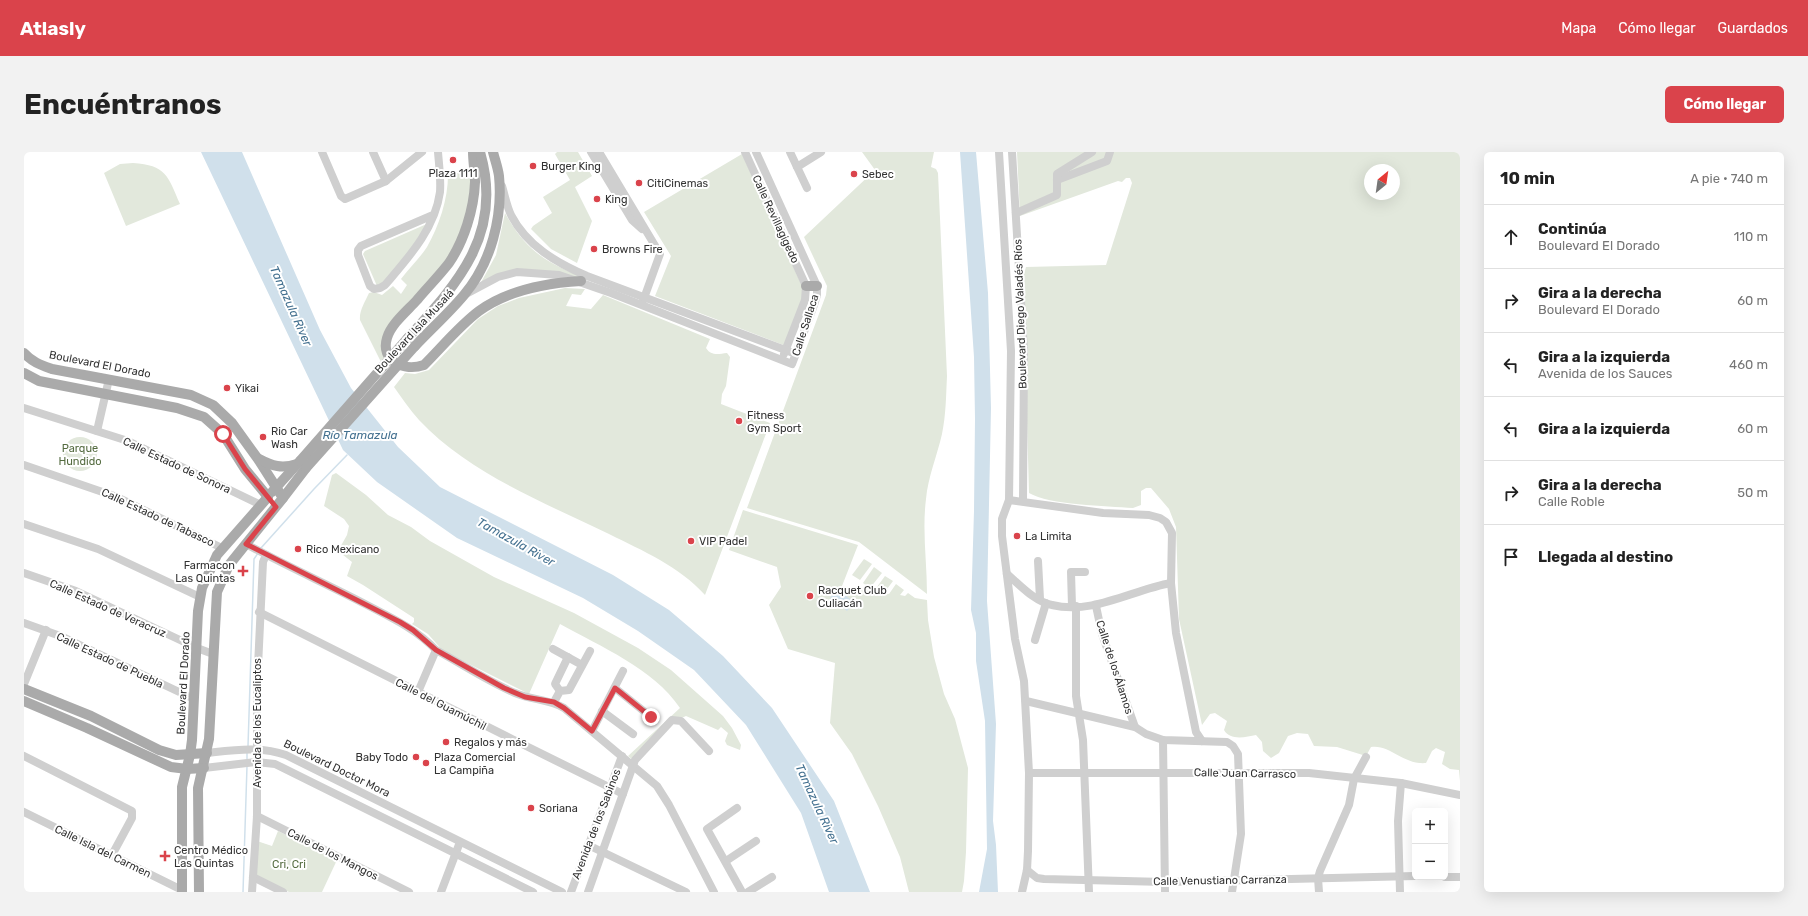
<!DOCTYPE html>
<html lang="es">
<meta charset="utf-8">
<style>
:root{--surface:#fff;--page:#f2f2f2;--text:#222;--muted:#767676;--line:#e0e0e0;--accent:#da434b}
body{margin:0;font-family:Rubik,sans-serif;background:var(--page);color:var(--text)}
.controls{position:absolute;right:12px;bottom:12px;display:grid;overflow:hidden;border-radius:6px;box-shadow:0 4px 16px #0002}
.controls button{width:36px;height:36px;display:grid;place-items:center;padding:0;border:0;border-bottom:1px solid var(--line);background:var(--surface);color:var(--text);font:20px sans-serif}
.compass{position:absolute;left:1340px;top:12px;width:36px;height:36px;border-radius:50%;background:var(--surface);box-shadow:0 4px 16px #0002;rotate:29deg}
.stop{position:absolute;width:12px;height:12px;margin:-9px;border:3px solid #da434b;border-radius:50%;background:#fff}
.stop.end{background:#da434b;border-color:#fff;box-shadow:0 1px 4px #0008}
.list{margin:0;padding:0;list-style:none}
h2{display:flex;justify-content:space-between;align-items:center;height:52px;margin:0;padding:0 16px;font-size:17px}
h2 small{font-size:13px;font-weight:400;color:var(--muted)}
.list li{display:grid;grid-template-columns:26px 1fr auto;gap:12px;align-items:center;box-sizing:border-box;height:64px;padding:0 16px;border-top:1px solid var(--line)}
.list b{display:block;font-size:15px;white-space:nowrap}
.list p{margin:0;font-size:13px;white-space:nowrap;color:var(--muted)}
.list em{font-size:13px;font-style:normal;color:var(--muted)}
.icon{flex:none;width:22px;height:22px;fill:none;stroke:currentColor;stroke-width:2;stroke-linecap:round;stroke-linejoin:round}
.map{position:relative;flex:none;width:1436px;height:740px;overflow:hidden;border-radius:6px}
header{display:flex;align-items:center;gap:24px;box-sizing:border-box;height:56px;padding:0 20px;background:var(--accent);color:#fff}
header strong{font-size:19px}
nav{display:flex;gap:22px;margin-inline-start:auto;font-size:14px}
.intro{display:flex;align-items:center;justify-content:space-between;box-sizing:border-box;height:96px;padding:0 24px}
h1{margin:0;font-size:28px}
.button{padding:10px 18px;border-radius:6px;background:var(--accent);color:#fff;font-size:14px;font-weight:700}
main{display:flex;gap:24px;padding:0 24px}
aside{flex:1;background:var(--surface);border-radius:6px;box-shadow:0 4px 16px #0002}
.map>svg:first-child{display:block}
.green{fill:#e2e8dc;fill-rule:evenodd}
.water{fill:#d0e0eb}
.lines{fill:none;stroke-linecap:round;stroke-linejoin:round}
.stream{stroke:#d0e0eb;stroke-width:1.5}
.minor{stroke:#cfcfcf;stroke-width:8}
.major{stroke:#aaa;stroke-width:10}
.major-bridge{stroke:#aaa;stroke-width:10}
.route{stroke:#da434b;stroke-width:5}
.poi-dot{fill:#da434b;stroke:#fff;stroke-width:1.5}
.labels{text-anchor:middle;stroke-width:4;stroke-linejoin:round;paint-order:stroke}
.poi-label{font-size:11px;fill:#323232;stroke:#fff;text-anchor:start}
.street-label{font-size:11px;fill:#323232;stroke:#fff}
.park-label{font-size:11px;fill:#556c41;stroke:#fff}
.water-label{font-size:12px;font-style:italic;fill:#447190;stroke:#fff}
</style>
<header>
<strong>Atlasly</strong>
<nav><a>Mapa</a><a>Cómo llegar</a><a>Guardados</a></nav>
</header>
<div class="intro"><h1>Encuéntranos</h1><a class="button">Cómo llegar</a></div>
<main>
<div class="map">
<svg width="1436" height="740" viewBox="0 0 1436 740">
<rect width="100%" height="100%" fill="#fff"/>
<g class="green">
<polygon points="533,0 554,0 568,24 551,35 568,69 553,111 527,97 507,77 509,74 528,61 519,45 546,28 531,2"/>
<path d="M838,0H910L907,15L912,17L914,21L923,224C922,244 922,263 918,282C913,304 904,325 902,347C898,379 903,410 903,442L835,390L723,356L802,143L803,134L780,85L851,18Z"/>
<path d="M993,0H1436V629L1435,618L1426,617L1418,612L1421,600L1412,596L1408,599L1402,611C1379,613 1366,592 1347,595L1342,604L1313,595L1290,594L1284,582L1273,581L1264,584L1255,601L1247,606L1239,599L1238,590L1232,583C1222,585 1206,589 1200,578L1203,569L1191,561L1186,562L1178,573L1155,467L1152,375L1145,357L1127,336H1122L1117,339V353L1109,356C1083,354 1025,353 1005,341L999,125L1002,115L1082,113L1108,31L1106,26H1102L1098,30L1094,29L996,64ZM1346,18H1370V42H1346Z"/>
<polygon points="718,2 777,132 780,141 762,194 631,144 647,104 620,60"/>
<path d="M109,11C142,13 144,24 156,52L102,74L80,21L96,12Z"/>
<path d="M447,18L446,51L429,100L364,179V207L358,212L336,168C335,159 341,150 345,141L350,140L358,143L369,134L377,142L383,133L377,127C385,116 396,106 403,95C415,74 424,47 424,23Z"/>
<path d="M481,61C505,105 531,115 575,131L538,122L507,119L455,134L472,103Z"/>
<polygon points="405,71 364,128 353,134 339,102 341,99"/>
<path d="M541,136L561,137L557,143L548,142L542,154L567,157L579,143L686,187L682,196C687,204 694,202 703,201L706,205L702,234L698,242L697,252L746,271L681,443C655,414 619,399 585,382C519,350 446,322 395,268C386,258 378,246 370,235L381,221L391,222L405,218L454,167L474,154L495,146Z"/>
<circle cx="56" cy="302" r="17"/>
<path d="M312,321L342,343L364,363L387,375L406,389L470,425L550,461L614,496L647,518L699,564L708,576L717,593L716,598L703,593L701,589L704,581L697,575L694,578L662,564L651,569L609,608L604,604L656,556C629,516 577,495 536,472L505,542L419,499L404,482L388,472L390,470V466L339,433L323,424L328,410L314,399L323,383L325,374L320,367L300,354L308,323Z"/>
<polygon points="719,358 834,393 818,434 850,439 861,424 869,429 860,441 865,442 872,432 880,438 876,443 881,444 884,441 891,446 903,448 904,468 910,505 920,542 931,567 944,616 942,700 940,729 938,740 885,740 876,705 854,654 828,602 806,571 811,511 764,497 745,453 757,435 753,415 705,398"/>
<polygon points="840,407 848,412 836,428 828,423"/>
<polygon points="850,415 858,421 846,436 839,431"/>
<polygon points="254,679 313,708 298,740 265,740 233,724 233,689 248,694"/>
</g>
<g class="water">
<polygon points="177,0 218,0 296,178 327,236 374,295 416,335 589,423 645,458 699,504 748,556 810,649 846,740 805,740 777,661 722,573 670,518 614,479 559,446 433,386 353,330 319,298"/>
<polygon points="936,0 952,0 964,141 967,256 963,449 972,572 969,669 972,693 974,740 955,740 963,697 961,569 952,509 952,481 947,458 950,359 951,267 950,205"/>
<polygon points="813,437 830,450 823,459 806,446"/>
</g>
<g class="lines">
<g class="stream">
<polyline points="237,396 290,337 323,303"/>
<polyline points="224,594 230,407 234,401"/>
<polyline points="223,608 223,600"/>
<polyline points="219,740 223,614"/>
</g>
<g class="minor">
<polyline points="298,0 317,44 321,47 362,29 398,0"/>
<polyline points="349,0 362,29"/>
<polyline points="567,0 608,68 618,77"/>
<polyline points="575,0 636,102 619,149"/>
<polyline points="721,0 782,134 781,148 760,202"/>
<polyline points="766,0 783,36"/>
<polyline points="975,0 987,199 985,348 978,367 978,384 991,487 1000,529 1005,621 1004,699 1003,718 998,740"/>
<polyline points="988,0 1000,199 999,349"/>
<polyline points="773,15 797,0"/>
<polyline points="1033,28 1083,9 1086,0"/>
<path d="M478,34C481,44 483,55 487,63C503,94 533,111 563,124L772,202"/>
<polyline points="992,61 1033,43 1033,22 1068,0"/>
<path d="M409,63L337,94L334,98V103L346,134L350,137L356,136L361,133C384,106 411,77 416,40C417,27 415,13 414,0"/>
<polyline points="442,142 474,125 493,120 535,123 587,141 768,212 790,153 793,143 793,134 732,0"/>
<polyline points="0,256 104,289 237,353"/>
<polyline points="73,279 85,227"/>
<polyline points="0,313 93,345 198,396"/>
<polyline points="985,348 1079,361 1125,363 1136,366 1142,370 1148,381 1147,431 1152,481 1172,580 1178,589"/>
<polyline points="0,372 74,397 176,445"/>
<path d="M222,392C262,414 303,432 343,453C368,466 392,477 412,498C438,512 463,529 491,541C507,548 525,547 540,556L633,634L645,653L690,740"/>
<polyline points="1014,409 1016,447"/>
<polyline points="0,421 52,439 173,496 189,502"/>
<path d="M983,422C996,433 1011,450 1028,453C1068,463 1108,438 1147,431"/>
<polyline points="1048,454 1047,420 1061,420"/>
<polyline points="1052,454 1052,544 1059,588 1065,740"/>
<polyline points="1072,454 1078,482 1111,575"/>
<polyline points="235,460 488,587 599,642"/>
<polyline points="0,471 39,485 170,547"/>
<polyline points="1011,488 1022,451"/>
<polyline points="529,497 558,513"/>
<polyline points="0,532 22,478"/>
<polyline points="591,536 627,565"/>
<polyline points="536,539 531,532 544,505"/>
<polyline points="394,540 412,498"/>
<polyline points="1002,549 1111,575 1122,582 1139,588 1203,590 1209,594 1214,602 1217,682 1208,740"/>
<polyline points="530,550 536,539 545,538 566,499"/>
<polyline points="578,559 609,582"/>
<polyline points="568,579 599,519"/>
<polyline points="1139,588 1141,740"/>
<path d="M183,601C210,598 236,594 262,603L538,740"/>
<polyline points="0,604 108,659 108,666 88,703"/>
<polyline points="180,616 232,610 251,612 509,740"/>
<polyline points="1005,621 1285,621 1377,631 1436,643"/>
<polyline points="713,656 683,677 718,740"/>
<polyline points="0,660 158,738"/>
<polyline points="233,664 385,740"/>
<polyline points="564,693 662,740"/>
<polyline points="702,709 732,689"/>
<polyline points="1003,718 1013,726 1020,727 1141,730 1391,724"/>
<polyline points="229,725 259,740"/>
<polyline points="1421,725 1436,725"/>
<polyline points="228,740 233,664 233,535 239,410 242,403"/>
<polyline points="417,740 436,690"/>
<polyline points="547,740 598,604"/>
<polyline points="564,740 611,608 648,568 657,569 685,599"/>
<polyline points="724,740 748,725"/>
<polyline points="1295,740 1294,726 1296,719 1325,653 1330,627 1342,605"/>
<polyline points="1376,740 1374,669 1377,631"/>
</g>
<g class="major">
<path d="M449,0C449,10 451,20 451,30C450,57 440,89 425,111C415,124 403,136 393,148C383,159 367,172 363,186C356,209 380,220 400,213C418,195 435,174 455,159C484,138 522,131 557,129"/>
<polyline points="782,134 793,134"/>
<path d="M383,187C434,131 480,82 456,0"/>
<path d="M391,194C407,177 425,161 440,143C467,111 479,65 475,24C474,16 471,8 469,0"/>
<path d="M0,201C8,210 17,213 28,217L167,243L189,253L208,271L234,307L259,346L205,413L193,440L185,587L174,636L175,740"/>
<polyline points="0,221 15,229 153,256 180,265 199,282 221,317 244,345 193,403 178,436 174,459 168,588 166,603 158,635 158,740"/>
<path d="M235,307C248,314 258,317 273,312"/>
<polyline points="248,340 276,309"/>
<polyline points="259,346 282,316"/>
<polyline points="0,537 67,564 135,598 152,603 183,601"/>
<polyline points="0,549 63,576 147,615 163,617 180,616"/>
</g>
<g class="major-bridge">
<polyline points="276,309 383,187"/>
<polyline points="282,316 391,194"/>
</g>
</g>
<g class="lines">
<polyline class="route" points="199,282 221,317 252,355 222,392 376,470 389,478 412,498 480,536 501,545 530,550 540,556 568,579 591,536 627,565"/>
</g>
<g class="poi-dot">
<circle cx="429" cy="8" r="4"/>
<circle cx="509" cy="14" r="4"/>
<circle cx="830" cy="22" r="4"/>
<circle cx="615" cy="31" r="4"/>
<circle cx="573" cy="47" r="4"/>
<circle cx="570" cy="97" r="4"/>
<circle cx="203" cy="236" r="4"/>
<circle cx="715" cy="269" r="4"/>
<circle cx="239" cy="285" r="4"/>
<circle cx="993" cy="384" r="4"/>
<circle cx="667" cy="389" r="4"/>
<circle cx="274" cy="397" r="4"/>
<path d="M217 413h4v4h4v4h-4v4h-4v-4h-4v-4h4z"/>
<circle cx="786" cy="444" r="4"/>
<circle cx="422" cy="590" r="4"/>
<circle cx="392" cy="605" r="4"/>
<circle cx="402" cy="611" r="4"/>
<circle cx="507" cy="656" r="4"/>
<path d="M139 698h4v4h4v4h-4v4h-4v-4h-4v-4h4z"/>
</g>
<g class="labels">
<g class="poi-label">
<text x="517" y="18">Burger King</text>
<text x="429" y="25" text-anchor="middle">Plaza 1111</text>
<text x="838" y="26">Sebec</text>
<text x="623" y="35">CitiCinemas</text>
<text x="581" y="51">King</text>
<text x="578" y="101">Browns Fire</text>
<text x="211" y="240">Yikai</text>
<text x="723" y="267">Fitness<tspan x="723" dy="13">Gym Sport</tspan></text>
<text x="247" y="283">Rio Car<tspan x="247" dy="13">Wash</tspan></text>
<text x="1001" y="388">La Limita</text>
<text x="675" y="393">VIP Padel</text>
<text x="282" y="401">Rico Mexicano</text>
<text x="211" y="417" text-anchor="end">Farmacon<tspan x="211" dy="13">Las Quintas</tspan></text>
<text x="794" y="442">Racquet Club<tspan x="794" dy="13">Culiacán</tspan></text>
<text x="430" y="594">Regalos y más</text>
<text x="384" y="609" text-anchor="end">Baby Todo</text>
<text x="410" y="609">Plaza Comercial<tspan x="410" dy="13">La Campiña</tspan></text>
<text x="515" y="660">Soriana</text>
<text x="150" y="702">Centro Médico<tspan x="150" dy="13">Las Quintas</tspan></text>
</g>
<g class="street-label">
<text transform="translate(752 67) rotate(65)" y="4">Calle Revillagigedo</text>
<text transform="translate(996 162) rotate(-92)" y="4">Boulevard Diego Valadés Ríos</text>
<text transform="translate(781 173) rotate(-72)" y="4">Calle Sallaca</text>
<text transform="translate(390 179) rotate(-47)" y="4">Boulevard Isla Musalá</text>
<text transform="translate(76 212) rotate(11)" y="4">Boulevard El Dorado</text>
<text transform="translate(153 313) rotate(25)" y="4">Calle Estado de Sonora</text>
<text transform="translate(134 365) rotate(25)" y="4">Calle Estado de Tabasco</text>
<text transform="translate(84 456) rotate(24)" y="4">Calle Estado de Veracruz</text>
<text transform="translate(86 508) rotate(25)" y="4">Calle Estado de Puebla</text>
<text transform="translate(1091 515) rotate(72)" y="4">Calle de los Álamos</text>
<text transform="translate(159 531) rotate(-87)" y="4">Boulevard El Dorado</text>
<text transform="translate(417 552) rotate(27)" y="4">Calle del Guamúchil</text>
<text transform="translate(233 571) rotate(-90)" y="4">Avenida de los Eucaliptos</text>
<text transform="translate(313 616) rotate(26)" y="4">Boulevard Doctor Mora</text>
<text transform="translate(1221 621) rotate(1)" y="4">Calle Juan Carrasco</text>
<text transform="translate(572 672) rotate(-69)" y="4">Avenida de los Sabinos</text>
<text transform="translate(79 699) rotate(26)" y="4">Calle Isla del Carmen</text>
<text transform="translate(309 702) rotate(27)" y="4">Calle de los Mangos</text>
<text transform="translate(1196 728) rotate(-1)" y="4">Calle Venustiano Carranza</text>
</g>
<g class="park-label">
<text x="56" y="300">Parque<tspan x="56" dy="13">Hundido</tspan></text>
<text x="265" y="716">Cri, Cri</text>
</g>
<g class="water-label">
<text transform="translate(267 154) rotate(66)" y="4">Tamazula River</text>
<text x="336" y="287">Río Tamazula</text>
<text transform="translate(492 390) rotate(29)" y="4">Tamazula River</text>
<text transform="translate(793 652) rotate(65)" y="4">Tamazula River</text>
</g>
</g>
</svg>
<div class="controls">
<button>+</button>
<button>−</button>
</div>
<svg class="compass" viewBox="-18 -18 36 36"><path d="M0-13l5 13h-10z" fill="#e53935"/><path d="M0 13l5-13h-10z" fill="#767676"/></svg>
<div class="stop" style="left:199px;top:282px"></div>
<div class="stop end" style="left:627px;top:565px"></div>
</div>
<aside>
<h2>10 min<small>A pie · 740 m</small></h2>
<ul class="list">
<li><svg class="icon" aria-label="ahead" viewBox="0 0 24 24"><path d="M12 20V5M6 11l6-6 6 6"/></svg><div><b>Continúa</b><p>Boulevard El Dorado</p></div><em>110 m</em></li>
<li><svg class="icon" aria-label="right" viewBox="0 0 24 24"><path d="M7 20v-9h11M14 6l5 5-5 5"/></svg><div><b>Gira a la derecha</b><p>Boulevard El Dorado</p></div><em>60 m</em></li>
<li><svg class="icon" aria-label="left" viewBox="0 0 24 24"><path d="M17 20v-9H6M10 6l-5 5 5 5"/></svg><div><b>Gira a la izquierda</b><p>Avenida de los Sauces</p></div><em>460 m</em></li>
<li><svg class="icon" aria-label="left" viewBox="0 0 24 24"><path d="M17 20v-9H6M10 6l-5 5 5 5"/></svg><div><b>Gira a la izquierda</b></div><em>60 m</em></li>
<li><svg class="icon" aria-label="right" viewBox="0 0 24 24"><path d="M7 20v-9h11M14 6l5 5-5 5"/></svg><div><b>Gira a la derecha</b><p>Calle Roble</p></div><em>50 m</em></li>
<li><svg class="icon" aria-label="arrive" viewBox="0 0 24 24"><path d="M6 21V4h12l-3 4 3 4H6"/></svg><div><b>Llegada al destino</b></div></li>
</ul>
</aside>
</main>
